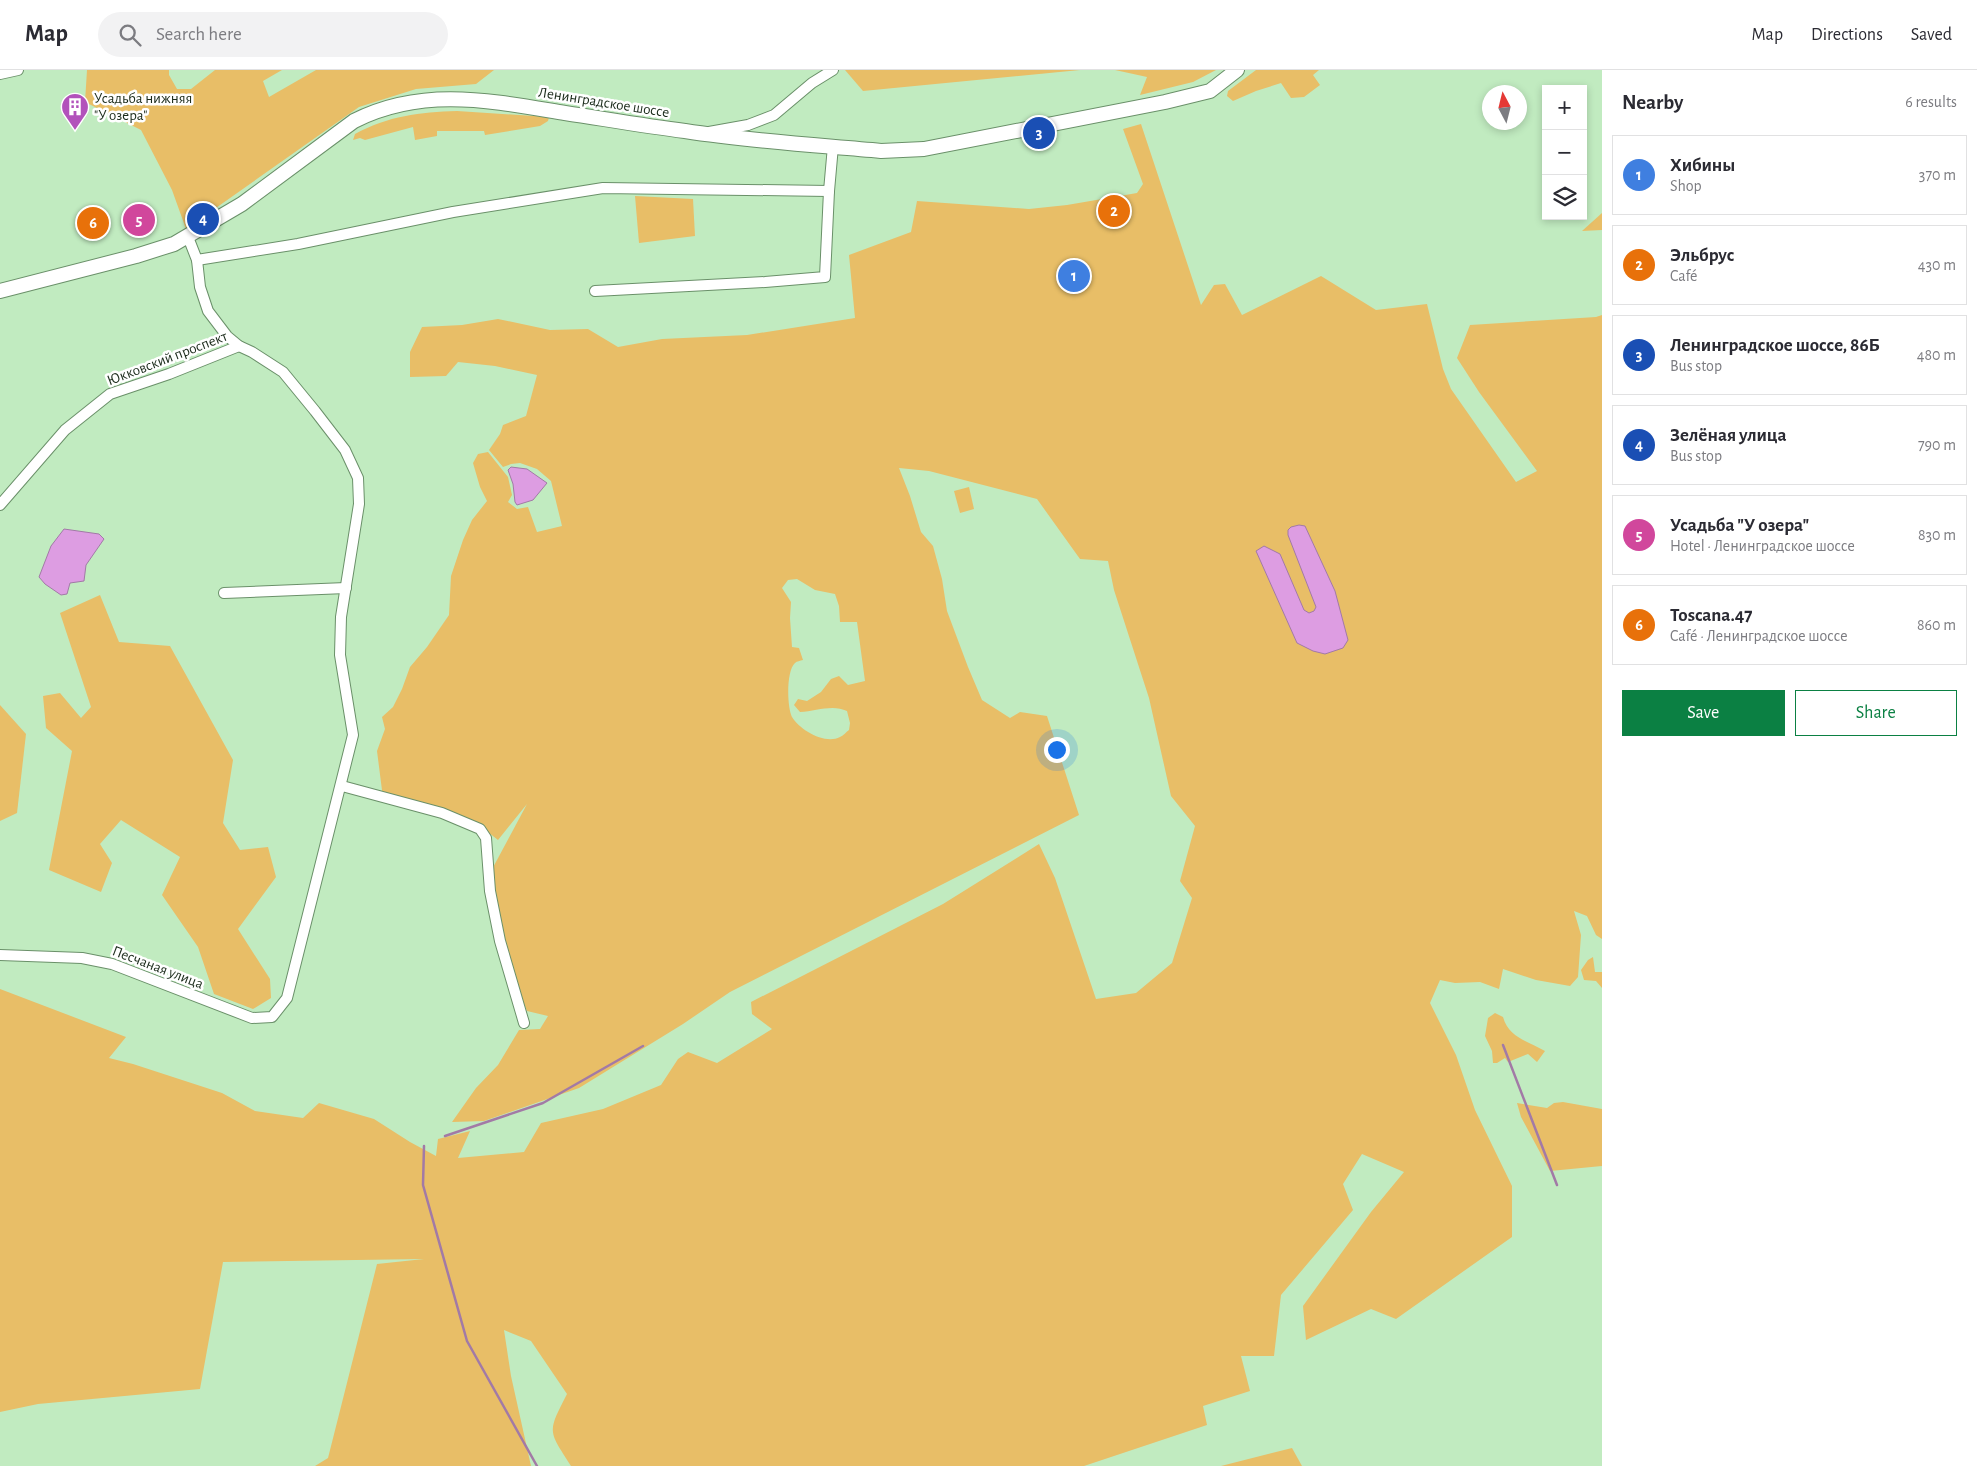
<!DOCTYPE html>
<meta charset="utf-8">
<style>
:root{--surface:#fff;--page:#f2f2f3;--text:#2b2b33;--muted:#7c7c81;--line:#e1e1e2;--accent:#0b8043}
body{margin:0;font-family:"Alegreya Sans",sans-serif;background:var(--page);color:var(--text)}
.controls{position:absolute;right:15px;top:15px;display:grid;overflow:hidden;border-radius:0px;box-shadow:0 2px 8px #0003}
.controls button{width:45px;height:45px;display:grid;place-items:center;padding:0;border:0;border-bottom:1px solid var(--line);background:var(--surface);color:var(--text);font:25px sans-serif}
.compass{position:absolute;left:1482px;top:15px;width:45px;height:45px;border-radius:50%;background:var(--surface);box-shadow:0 2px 8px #0003;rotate:353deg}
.you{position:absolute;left:1056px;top:679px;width:18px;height:18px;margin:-12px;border:4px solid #fff;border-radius:50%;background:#1a73e8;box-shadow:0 0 0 8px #1a73e833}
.badge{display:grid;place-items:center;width:32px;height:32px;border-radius:50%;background:var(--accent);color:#fff;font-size:16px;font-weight:700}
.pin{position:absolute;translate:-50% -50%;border:2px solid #fff;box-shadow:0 1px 5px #0006}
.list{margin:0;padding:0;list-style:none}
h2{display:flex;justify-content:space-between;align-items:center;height:65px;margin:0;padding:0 20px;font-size:21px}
h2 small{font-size:16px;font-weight:400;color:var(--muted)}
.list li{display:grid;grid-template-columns:32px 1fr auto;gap:15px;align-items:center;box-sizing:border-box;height:80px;margin:0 10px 10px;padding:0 10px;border:1px solid var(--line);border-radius:0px}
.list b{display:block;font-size:19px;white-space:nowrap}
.list p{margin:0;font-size:16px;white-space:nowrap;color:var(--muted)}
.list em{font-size:16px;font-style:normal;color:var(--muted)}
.actions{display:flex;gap:10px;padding:15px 20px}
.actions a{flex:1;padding:11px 0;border:1px solid var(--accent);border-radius:0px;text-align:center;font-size:18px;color:var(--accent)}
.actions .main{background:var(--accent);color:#fff}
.icon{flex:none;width:28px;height:28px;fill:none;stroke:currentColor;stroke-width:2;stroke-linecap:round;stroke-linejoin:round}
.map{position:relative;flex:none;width:1602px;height:1396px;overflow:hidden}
header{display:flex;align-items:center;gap:30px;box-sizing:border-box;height:70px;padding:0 25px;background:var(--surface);border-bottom:1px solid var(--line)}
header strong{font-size:24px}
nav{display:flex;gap:28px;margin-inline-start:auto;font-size:18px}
.search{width:350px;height:45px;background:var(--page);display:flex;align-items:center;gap:12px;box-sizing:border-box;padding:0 18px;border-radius:28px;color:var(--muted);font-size:19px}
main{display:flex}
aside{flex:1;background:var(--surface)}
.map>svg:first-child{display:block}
.green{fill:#e8be67;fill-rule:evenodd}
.water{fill:#dd9de2;stroke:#a27aa6}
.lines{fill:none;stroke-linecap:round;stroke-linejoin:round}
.stream{stroke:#a27aa6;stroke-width:2.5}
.street-casing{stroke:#6a9069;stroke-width:12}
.secondary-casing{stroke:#6a9069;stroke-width:16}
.street{stroke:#fff;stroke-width:10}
.secondary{stroke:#fff;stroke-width:14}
.labels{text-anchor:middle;stroke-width:5;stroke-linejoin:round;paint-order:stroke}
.poi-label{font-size:15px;fill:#1a2a1a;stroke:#fff;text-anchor:start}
.street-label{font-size:15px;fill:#1a2a1a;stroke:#fff}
</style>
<header>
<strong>Map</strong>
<div class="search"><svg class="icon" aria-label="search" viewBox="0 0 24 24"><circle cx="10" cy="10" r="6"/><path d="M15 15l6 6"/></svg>Search here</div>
<nav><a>Map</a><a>Directions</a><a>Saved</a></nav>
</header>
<main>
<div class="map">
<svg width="1602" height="1396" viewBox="0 0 1602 1396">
<rect width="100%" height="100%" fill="#c1ebc0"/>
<g class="green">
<polygon points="87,0 169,0 169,5 177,19 191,19 215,0 282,0 263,11 269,27 316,0 494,0 476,14 416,19 359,37 186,159 172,120 141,60 85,32"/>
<polygon points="845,0 1080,0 863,21"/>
<polygon points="1115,0 1216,0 1193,12 1140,25 1147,7"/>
<polygon points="1256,0 1319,0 1313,5 1320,15 1304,27 1291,28 1281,13 1256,21 1233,31 1227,26 1228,21"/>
<path d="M457,41L549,47L548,51L540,56L485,65L484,61H437V66L415,70L413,57L365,70L360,68L353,70L355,64C388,46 420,42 457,41Z"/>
<path d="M1141,54L1201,235L1214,215L1225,214L1242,245L1321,206L1376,240L1427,234L1443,299L1451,319L1516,412L1537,401L1479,322L1457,288L1470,255L1596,247L1602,245V869L1596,865L1587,846L1574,841L1581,865L1578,907L1570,916L1536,910L1503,899L1499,919L1480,912L1455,913L1440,910L1430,933L1456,985L1475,1040L1512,1116V1167L1396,1249L1371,1239L1306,1270L1303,1236L1371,1142L1404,1102L1362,1084L1343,1114L1353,1140L1281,1225L1274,1286H1241L1250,1321L1203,1336L1207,1355L1084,1396H571C548,1360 547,1363 567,1324L531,1271L504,1260L511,1306L531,1396H315L328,1388L377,1194L424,1189L223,1192L200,1319L38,1334L0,1342V919L126,967L109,988L133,994L222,1023L255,1041L303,1048L319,1033L374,1049L410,1072L436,1086L438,1069L470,1061L458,1088L524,1082L541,1053L603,1039L661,1015L678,989L688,982L717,993L772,959L752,944L751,932L943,834L1039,774L1055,808L1096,929L1136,923L1172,893L1192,828L1180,811L1195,756L1171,726L1149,628L1114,520L1108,491L1080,489L1037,429L929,401L899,398L910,426L921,462L933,476L942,509L947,541L968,597L982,630L1010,648L1020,642L1047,646L1079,745L730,922L683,954L579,1018L484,1051L452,1052L476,1018L498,995L519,960L540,959L548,946L527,941L507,892L490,803L527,734L498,770L474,751L383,728L377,681L385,659L382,647L393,637L402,619L410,597L427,577L449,545L451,506L463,470L472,450L487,431L480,417L473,393L478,384L488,382L508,407L512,425L508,432L517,439L528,437L537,462L562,456L551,411L537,399L520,393L511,394L503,397L489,380L500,364L503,355L526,346L537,305L495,296L458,292L446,306L410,307V282L422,257L462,255L498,249L550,260L588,259L618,277L662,269L747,265L855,248L849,185L911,162L917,131L1029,139L1067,135L1137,123L1143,114L1123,59ZM797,509L815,520L835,524L839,536L840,552H857L865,611L848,615L839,606L831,609L821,622L807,631L798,629L794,635L800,642C816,641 833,634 847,641L850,653L849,660C846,662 843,666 840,667C825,675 800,660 792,647C787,637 786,601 795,593C797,591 800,591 803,590L799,578L792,577L790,548L791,532L782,518L788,510Z"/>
<polygon points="635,126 693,129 695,166 639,173"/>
<polygon points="1602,143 1602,160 1582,161"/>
<polygon points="969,417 974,439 960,443 954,421"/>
<polygon points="100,525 119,572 170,576 233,690 223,753 240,780 268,777 276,807 238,859 270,909 271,928 253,939 214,924 198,877 162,825 180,787 121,750 100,774 112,793 101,822 49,800 72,681 46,658 43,626 60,623 81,648 91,637 60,543"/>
<polygon points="0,635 26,664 17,743 0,751"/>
<polygon points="1593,887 1595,902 1602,902 1602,918 1596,911 1584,910 1581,900 1588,890"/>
<path d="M1495,943L1503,947C1509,968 1528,971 1545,981L1537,992L1528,984L1508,992L1505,988L1497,993H1493L1492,981L1485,966L1488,948Z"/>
<polygon points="1563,1032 1602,1039 1602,1096 1550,1101 1521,1047 1517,1033 1547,1038 1554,1033"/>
<polygon points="1292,1378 1302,1396 1221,1396"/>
</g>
<g class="water">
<polygon points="511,397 527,399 547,413 533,430 517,435 515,432 513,414 508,400"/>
<polygon points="1299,455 1305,456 1335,521 1348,570 1343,578 1325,584 1313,581 1297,573 1256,481 1264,476 1280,484 1304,540 1309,543 1314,541 1316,537 1288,465 1288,460 1291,457"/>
<polygon points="64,459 99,464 104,469 86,495 84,511 70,513 67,524 61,525 45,514 39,507 51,476"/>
</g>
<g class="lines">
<g class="stream">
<polyline points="1503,975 1557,1115"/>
<polyline points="445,1066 543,1033 643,976"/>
<polyline points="424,1076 423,1115 467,1271 537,1396"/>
</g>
<defs>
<g id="street">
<polyline points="0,4 18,0"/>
<polyline points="709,62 748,55 774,45 812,13 833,0"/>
<polyline points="197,190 298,174 453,142 603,118 829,121 833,76"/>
<polyline points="595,221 765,212 825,207 829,121"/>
<polyline points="0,435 65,360 110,324 169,304 239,276"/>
<polyline points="224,523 346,518"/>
<polyline points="342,716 442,743 480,759 486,768 490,821 500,871 524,953"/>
<polyline points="0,885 82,888 112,894 252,948 272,947 287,928 353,665 340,585 341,547 359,434 358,408 345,380 315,341 283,302 252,282 239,276 227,266 208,241 200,217 197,190 188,167"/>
</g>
<path id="secondary" d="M0,221L136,186L174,174L242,134L354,51C423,16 492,31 565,43C605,49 645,56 685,61C749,71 815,75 881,81L924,79L1165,32L1210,21L1237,0"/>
</defs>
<use href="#street" class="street-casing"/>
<use href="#secondary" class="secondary-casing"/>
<use href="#street" class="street"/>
<use href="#secondary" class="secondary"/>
</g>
<defs>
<symbol id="building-pin" viewBox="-11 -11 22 30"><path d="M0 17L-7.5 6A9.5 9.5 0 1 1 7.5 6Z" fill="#b252bb" stroke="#fff"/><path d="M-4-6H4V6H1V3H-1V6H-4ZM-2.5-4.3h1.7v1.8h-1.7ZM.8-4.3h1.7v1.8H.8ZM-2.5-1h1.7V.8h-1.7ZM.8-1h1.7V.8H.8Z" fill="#fff"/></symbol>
</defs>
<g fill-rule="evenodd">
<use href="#building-pin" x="59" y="21" width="32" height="43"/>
</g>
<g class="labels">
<g class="poi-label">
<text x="94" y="33">Усадьба нижняя<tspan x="94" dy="17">"У озера"</tspan></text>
</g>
<g class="street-label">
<text transform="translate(604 32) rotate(9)" y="5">Ленинградское шоссе</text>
<text transform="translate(167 288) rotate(-21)" y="5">Юкковский проспект</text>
<text transform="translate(158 897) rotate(21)" y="5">Песчаная улица</text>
</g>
</g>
</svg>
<div class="controls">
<button>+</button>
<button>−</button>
<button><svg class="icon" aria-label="layers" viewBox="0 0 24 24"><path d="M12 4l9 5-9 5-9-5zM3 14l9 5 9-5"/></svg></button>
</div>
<svg class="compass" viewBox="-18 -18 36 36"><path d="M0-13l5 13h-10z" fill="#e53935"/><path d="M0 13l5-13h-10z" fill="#7c7c81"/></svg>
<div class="you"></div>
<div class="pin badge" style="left:1074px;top:206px;background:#3f7fe0">1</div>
<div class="pin badge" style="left:1114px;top:141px;background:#e8710a">2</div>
<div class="pin badge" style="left:1039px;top:63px;background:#1a4fb4">3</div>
<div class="pin badge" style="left:203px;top:149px;background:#1a4fb4">4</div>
<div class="pin badge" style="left:139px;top:150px;background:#d1479c">5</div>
<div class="pin badge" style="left:93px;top:153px;background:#e8710a">6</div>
</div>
<aside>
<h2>Nearby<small>6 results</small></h2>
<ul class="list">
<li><span class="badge" style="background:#3f7fe0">1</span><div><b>Хибины</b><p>Shop</p></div><em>370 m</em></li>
<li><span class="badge" style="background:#e8710a">2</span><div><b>Эльбрус</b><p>Café</p></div><em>430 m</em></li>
<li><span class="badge" style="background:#1a4fb4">3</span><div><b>Ленинградское шоссе, 86Б</b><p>Bus stop</p></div><em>480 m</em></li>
<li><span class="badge" style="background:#1a4fb4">4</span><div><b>Зелёная улица</b><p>Bus stop</p></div><em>790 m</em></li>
<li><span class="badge" style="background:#d1479c">5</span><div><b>Усадьба &quot;У озера&quot;</b><p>Hotel · Ленинградское шоссе</p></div><em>830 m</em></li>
<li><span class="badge" style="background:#e8710a">6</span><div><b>Toscana.47</b><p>Café · Ленинградское шоссе</p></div><em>860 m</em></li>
</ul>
<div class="actions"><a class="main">Save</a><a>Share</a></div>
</aside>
</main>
